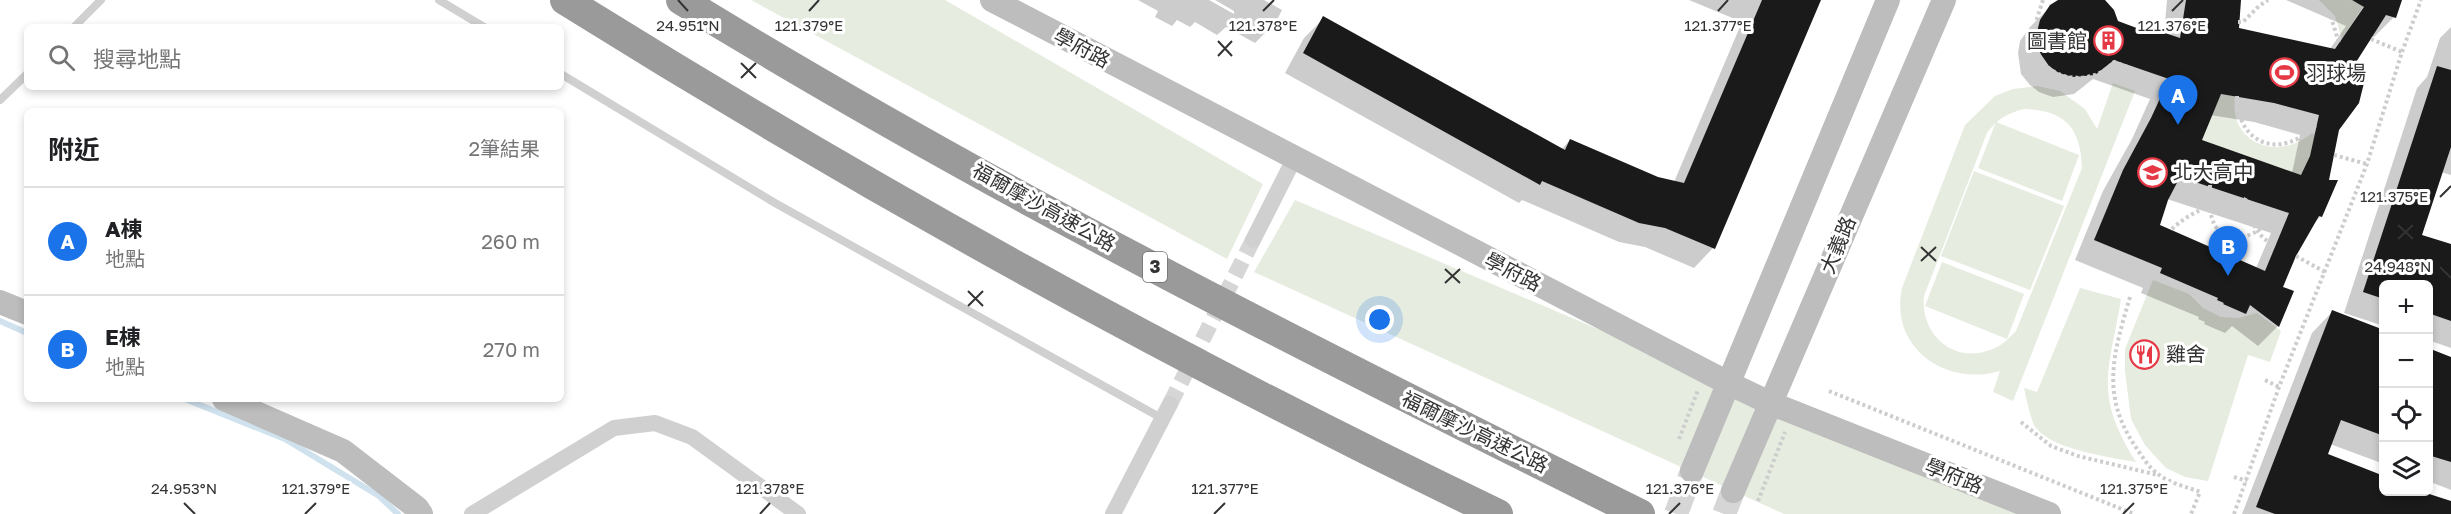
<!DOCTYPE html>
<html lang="zh-TW">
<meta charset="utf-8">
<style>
:root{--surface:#fff;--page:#f6f6f6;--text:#202124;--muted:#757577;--line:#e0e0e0;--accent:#1a73e8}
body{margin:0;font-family:"Golos Text","Noto Sans TC",sans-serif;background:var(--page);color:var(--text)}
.controls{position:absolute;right:18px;bottom:18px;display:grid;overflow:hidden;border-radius:9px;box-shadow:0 3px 9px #0003}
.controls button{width:54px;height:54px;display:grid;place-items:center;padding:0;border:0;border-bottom:2px solid var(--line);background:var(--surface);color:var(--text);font:30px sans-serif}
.you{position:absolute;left:1380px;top:320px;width:21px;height:21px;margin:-15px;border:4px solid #fff;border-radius:50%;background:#1a73e8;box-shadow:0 0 0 9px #1a73e833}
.badge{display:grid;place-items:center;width:39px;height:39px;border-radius:50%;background:var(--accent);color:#fff;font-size:20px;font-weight:700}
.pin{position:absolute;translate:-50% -50px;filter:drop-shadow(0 2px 3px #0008)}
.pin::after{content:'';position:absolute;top:32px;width:21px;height:18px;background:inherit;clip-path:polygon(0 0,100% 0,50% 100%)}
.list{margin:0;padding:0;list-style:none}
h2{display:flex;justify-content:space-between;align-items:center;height:78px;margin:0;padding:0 24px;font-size:26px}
h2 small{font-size:20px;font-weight:400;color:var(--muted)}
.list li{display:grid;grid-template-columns:39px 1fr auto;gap:18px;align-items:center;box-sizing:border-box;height:108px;padding:0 24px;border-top:2px solid var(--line)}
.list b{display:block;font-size:22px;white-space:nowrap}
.list p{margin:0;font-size:20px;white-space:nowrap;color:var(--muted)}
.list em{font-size:20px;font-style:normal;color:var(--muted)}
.icon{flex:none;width:33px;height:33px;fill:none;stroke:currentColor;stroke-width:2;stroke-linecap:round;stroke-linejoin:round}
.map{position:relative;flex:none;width:2451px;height:514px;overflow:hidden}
.search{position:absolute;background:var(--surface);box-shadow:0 3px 9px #0003;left:24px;top:24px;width:540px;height:66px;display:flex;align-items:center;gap:15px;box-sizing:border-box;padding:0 21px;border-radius:9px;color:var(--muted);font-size:22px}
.panel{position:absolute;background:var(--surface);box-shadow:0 3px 9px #0003;left:24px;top:108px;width:540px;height:294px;border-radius:9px}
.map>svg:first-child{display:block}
.green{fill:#e6ecdf;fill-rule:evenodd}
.shadow{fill:#0003;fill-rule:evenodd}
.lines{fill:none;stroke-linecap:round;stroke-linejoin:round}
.stream{stroke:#cfe2ee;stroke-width:6}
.building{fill:#1a1a1a;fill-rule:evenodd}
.street-tunnel{stroke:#d6d6d6;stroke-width:16;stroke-dasharray:16 8;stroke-linecap:butt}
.secondary-tunnel{stroke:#d6d6d6;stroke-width:24;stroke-dasharray:24 12;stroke-linecap:butt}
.path{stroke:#cdcdcd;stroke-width:4;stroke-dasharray:3 3;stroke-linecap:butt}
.lane{stroke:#d0d0d0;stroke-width:8}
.street{stroke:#d0d0d0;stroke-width:16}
.secondary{stroke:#bdbdbd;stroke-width:24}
.highway{stroke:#9a9a9a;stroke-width:30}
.ticks{fill:none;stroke:#333;stroke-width:2}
.labels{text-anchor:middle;stroke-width:6;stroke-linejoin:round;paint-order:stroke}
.shield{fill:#fff;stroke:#707070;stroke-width:1.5}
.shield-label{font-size:18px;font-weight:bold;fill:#333}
.poi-label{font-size:20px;fill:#333;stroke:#fff;text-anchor:start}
.street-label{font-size:20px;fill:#333;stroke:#fff}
.ticks-label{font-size:15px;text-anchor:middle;fill:#333;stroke:#fff;stroke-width:6;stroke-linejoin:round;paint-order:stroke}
</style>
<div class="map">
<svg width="2451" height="514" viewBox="0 0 2451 514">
<rect width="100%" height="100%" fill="#fff"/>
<g class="green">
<polygon points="751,0 945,0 1263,184 1227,259"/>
<polygon points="2319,0 2350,0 2364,5 2342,39 2335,16"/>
<path d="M2113,83L2135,91L2013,401L1993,392L2000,371C1946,387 1889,348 1902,288L1965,125L1995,96L2013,89L2037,86L2060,91L2085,109L2097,129ZM2024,109C2064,110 2081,127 2082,168L2016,331C2009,338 2001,347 1990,350C1953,364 1920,334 1924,296L1987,133C1997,119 2008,113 2024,109Z"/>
<path d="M2221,94L2235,96C2228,144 2278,162 2312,133L2315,134L2310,156L2301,175L2245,156L2189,165Z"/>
<polygon points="1996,122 2079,155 2062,201 1978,168"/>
<polygon points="1974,171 2064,206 2030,290 1941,256"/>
<polygon points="1295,200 1748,393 2049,514 1784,514 1254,272"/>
<polygon points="1942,262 2024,294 2007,339 1925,306"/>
<polygon points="2153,280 2189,294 2203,308 2221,317 2239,318 2257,313 2281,331 2270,362 2248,355 2208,481 2185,477 2166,468 2145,445 2131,419 2125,371 2125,349"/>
<path d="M2080,288L2121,299C2109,373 2093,393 2136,462C2109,457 2054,450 2036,428C2031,422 2026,397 2024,388L2037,392Z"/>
</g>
<g class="shadow">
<polygon points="1138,0 1209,0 1234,14 1234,11 1215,0 1264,0 1282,10 1276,22 1255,43 1226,27 1217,35 1195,22 1190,27 1177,20 1172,26 1155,17 1158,11"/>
<polygon points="1689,0 1819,0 1713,248 1694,268 1645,247 1619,242 1522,200 1519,203 1285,73 1304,38 1324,18 1561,150 1570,140 1658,179 1674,182 1742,22"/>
<path d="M2061,0H2103L2117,22L2141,31L2144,28L2164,34L2167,0H2240L2237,29L2330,49L2346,26L2286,0H2401L2394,17L2374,37L2371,36L2351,68L2321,216L2312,225L2294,255L2281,288L2292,292L2278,326L2258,346L2232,326L2225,333L2204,324L2205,322L2198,319L2199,317L2141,293L2143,288L2075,260L2103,191L2132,139L2150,99L2093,79L2074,94L2053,97L2039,92L2030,85L2021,74L2018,53L2020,41L2030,27L2051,6ZM2210,115L2254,122L2300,135L2292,173L2200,141ZM2167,199L2271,233L2256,268L2158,226Z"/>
<polygon points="2451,27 2451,175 2441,172 2420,236 2451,246 2451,348 2428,340 2428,284 2384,284 2384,326 2344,313 2417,88 2427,77 2440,38"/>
<polygon points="2332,312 2384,332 2384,464 2330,444 2326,454 2384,492 2422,492 2451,502 2451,514 2242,514 2312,333"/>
<polygon points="2428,349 2451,358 2451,490 2428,481"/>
</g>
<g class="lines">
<g class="stream">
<polyline points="0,321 27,333"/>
<polyline points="185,399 285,439 379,496 398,514"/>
</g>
</g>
<g class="building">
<polygon points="1762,0 1821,0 1715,249 1665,228 1639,223 1542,181 1540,185 1303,53 1323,16 1565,150 1570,139 1658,177 1684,183"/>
<path d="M2058,0H2105L2114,10L2118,21L2142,30L2144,26L2180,38L2186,0H2241L2239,28L2335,49L2364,7L2352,0H2402L2396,18L2386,15L2353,67L2364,70L2365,79L2359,103L2339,130L2329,180H2338L2322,217L2319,216L2296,256L2283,287L2294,291L2279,327L2250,305L2246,314L2223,304L2224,303L2217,300L2218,298L2160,273L2162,268L2094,240L2123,170L2151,118L2169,79L2114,60L2095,75L2073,77L2059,73L2049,66L2040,53L2037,32L2040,20L2050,5ZM2221,94L2274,103L2319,115L2310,156L2301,175L2202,140ZM2180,177L2289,213L2265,271L2160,225L2168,200Z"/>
<polygon points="2437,66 2451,70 2451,147 2422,235 2451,244 2451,321 2428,313 2428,285 2384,285 2384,299 2363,292"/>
<polygon points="2332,310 2384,330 2384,436 2341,420 2328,454 2384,476 2384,492 2423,492 2451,501 2451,514 2275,514 2256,507"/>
<polygon points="2428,348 2451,357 2451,462 2428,455"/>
</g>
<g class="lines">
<polyline class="street-tunnel" points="1170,404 1253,240"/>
<g class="secondary-tunnel">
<polyline points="1676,514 1692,471"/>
<polyline points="1724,514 1733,491"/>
</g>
<g class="path">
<path d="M2043,0C2038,15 2032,30 2036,46C2043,83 2093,87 2114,62L2167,82"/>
<polyline points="2313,0 2331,17 2339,43"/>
<polyline points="2238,22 2243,22 2259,6 2268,0"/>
<polyline points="2371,39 2402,52"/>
<path d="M2237,96C2237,144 2280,160 2313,127L2316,128"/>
<polyline points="2334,155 2367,164"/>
<path d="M2210,185C2210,199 2208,215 2216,227C2226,242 2250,239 2262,227C2268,222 2272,215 2276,209"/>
<polyline points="2239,210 2246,198"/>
<path d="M2172,229C2190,212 2226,192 2247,216C2259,230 2257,236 2275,246"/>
<polyline points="2296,256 2325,272"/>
<path d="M2130,297C2114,352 2100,394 2135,446C2142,456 2148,467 2158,474C2169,483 2187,487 2200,492L2191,514"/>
<polyline points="2265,380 2279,387"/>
<polyline points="1829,391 2134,514"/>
<polyline points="2021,422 2051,446 2078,456 2158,475"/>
<polyline points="1679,439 1698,390"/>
<polyline points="2234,477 2247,481"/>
<polyline points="1758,501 1785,432"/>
<polyline points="2234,514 2279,387 2367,164 2402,52 2421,0"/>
</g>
<g class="lane">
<polyline points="439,0 484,27"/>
<polyline points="74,27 101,0"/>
<polyline points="561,74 775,203 1163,419"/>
<polyline points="0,100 27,74"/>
</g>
<g class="street">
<polyline points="1253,240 1294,159"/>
<polyline points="472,514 614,428 655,423 692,437 798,514"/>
<polyline points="1113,514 1170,404"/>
</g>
<g class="secondary">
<polyline points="992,0 1728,383 1770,403 2049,514"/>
<polyline points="0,302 27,313"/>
<polyline points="224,399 343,451 417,508 421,514"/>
<polyline points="1692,471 1888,0"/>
<polyline points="1733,491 1944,0"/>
</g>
<g class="highway">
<path d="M565,0C866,188 1178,361 1498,514"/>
<path d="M681,0C990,190 1315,353 1640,514"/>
</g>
</g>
<path class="ticks" d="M678,0L688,11M809,11L819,0M1263,11L1274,0M1718,11L1728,0M2172,11L2183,0M1218,41L1232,56M1218,56L1232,41M741,63L756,78M741,78L756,63M2440,197L2451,186M2398,225L2413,239M2398,239L2413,225M1921,247L1936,261M1921,261L1936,247M2440,267L2451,278M1445,269L1460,283M1445,283L1460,269M968,291L983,306M968,306L983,291M184,503L195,514M305,514L316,503M760,514L770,503M1214,514L1225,503M1669,514L1680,503M2123,514L2134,503"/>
<defs>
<symbol id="building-ring" viewBox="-11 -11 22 22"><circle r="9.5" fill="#fff" stroke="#e63946" stroke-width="1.5"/><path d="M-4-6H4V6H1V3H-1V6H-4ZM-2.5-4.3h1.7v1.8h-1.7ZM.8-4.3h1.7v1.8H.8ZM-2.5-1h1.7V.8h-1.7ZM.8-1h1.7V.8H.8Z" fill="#e63946"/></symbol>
<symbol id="stadium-ring" viewBox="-11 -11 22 22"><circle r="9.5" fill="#fff" stroke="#e63946" stroke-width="1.5"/><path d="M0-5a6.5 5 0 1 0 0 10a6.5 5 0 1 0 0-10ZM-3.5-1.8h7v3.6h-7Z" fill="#e63946"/></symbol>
<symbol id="school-ring" viewBox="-11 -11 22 22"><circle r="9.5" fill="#fff" stroke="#e63946" stroke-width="1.5"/><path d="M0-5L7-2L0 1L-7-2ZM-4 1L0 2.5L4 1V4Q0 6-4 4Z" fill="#e63946"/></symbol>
<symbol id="restaurant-ring" viewBox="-11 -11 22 22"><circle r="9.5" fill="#fff" stroke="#e63946" stroke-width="1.5"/><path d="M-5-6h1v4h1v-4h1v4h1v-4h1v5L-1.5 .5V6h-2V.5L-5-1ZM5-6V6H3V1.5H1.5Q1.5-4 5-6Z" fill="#e63946"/></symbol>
</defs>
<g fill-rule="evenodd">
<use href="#building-ring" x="2092" y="24" width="33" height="33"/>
<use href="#stadium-ring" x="2268" y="56" width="33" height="33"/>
<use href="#school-ring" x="2136" y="156" width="33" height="33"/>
<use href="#restaurant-ring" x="2128" y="338" width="33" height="33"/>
</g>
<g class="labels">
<rect class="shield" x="1143" y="252" width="24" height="30" rx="4.5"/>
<g class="shield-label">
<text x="1155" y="273">3</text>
</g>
<g class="poi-label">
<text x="2087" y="48" text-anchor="end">圖書館</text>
<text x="2306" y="80">羽球場</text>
<text x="2173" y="179">北大高中</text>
<text x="2166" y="361">雞舍</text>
</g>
<g class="street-label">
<text transform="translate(1082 48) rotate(28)" y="7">學府路</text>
<text transform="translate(1044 207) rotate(29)" y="7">福爾摩沙高速公路</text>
<text transform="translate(1838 245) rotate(-67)" y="7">大義路</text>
<text transform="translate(1513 272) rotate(27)" y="7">學府路</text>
<text transform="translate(1475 432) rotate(26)" y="7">福爾摩沙高速公路</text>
<text transform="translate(1954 476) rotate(22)" y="7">學府路</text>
</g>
</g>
<g class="ticks-label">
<text x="688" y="31">24.951°N</text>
<text x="809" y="31">121.379°E</text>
<text x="1263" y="31">121.378°E</text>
<text x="1718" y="31">121.377°E</text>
<text x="2172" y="31">121.376°E</text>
<text x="2394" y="202">121.375°E</text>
<text x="2398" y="272">24.948°N</text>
<text x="184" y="494">24.953°N</text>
<text x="316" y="494">121.379°E</text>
<text x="770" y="494">121.378°E</text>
<text x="1225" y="494">121.377°E</text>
<text x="1680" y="494">121.376°E</text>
<text x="2134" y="494">121.375°E</text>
</g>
</svg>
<div class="controls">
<button>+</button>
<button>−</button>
<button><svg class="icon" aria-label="locate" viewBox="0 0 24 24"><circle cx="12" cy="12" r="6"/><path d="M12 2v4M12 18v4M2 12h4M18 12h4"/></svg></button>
<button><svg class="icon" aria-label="layers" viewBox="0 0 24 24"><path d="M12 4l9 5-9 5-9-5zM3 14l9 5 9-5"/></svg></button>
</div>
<div class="you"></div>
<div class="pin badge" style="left:2178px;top:125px">A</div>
<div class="pin badge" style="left:2228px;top:276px">B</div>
<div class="search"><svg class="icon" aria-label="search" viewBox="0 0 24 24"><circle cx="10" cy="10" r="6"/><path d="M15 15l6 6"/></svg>搜尋地點</div>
<section class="panel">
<h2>附近<small>2筆結果</small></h2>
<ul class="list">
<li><span class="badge">A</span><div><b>A棟</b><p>地點</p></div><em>260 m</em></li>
<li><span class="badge">B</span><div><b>E棟</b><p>地點</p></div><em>270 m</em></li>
</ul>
</section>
</div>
